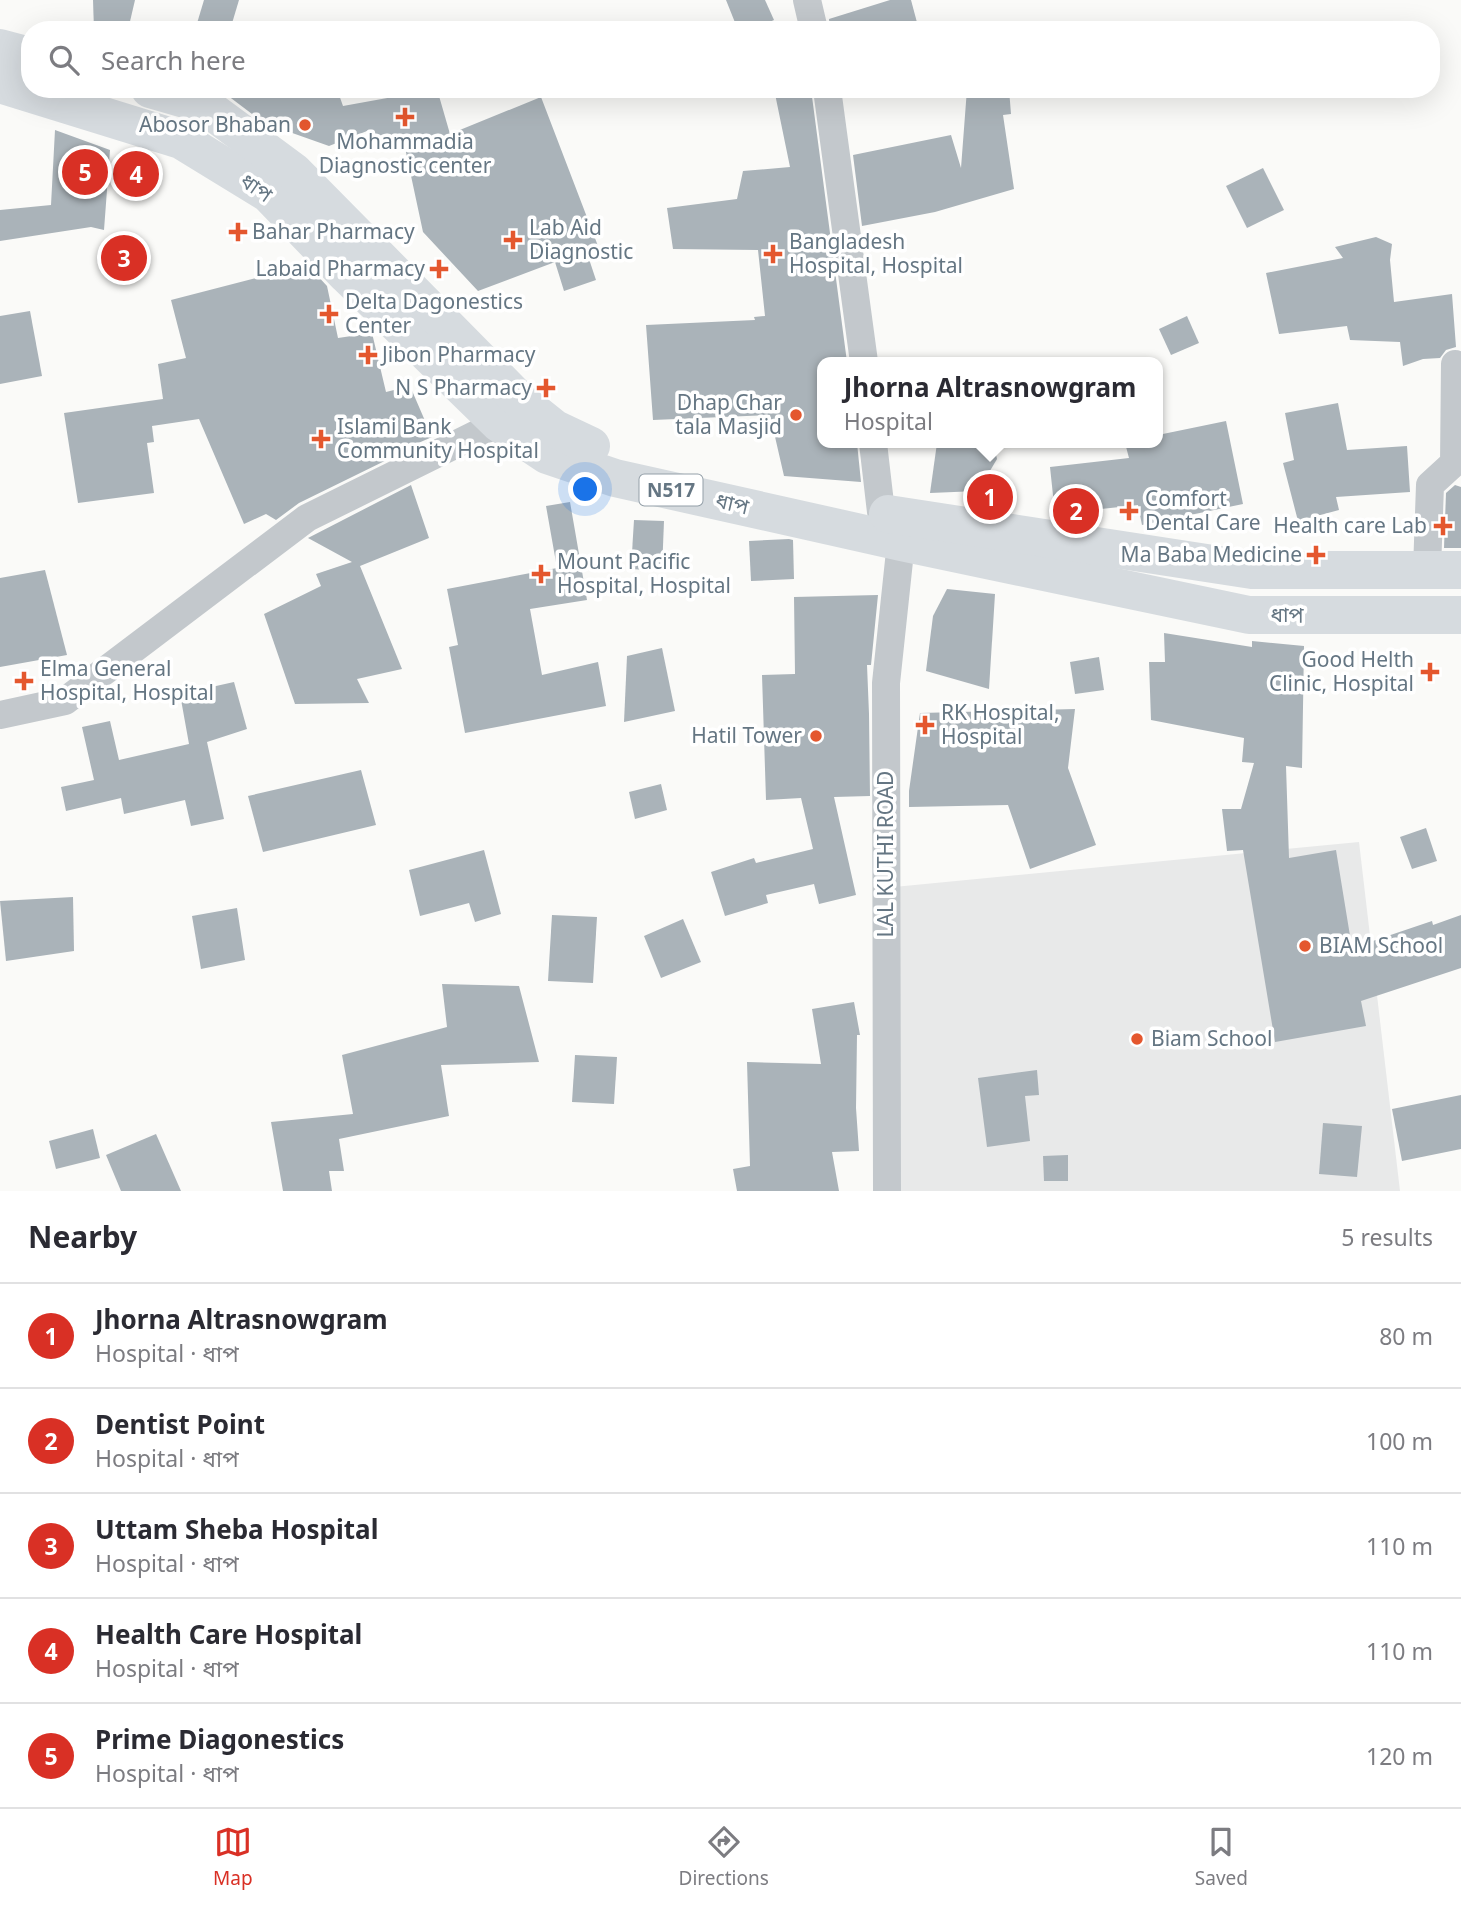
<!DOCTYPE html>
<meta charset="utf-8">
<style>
:root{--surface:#fff;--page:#f2f2f3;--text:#2b2b33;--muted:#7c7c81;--line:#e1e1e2;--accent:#d93025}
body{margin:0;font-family:"Noto Sans","Noto Sans Bengali",sans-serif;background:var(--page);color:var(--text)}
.you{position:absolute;left:586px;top:490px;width:24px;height:24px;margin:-18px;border:5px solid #fff;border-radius:50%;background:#1a73e8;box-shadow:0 0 0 10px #1a73e833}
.badge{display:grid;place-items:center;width:46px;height:46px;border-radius:50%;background:var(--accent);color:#fff;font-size:23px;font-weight:700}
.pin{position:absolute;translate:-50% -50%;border:4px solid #fff;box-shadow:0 2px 7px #0006}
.popup{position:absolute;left:817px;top:357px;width:346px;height:91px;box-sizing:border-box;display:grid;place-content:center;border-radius:14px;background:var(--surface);filter:drop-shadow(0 2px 5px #0005);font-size:23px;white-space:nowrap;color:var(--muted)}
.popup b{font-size:26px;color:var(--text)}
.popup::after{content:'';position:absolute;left:50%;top:100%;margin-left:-14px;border:14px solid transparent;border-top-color:var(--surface)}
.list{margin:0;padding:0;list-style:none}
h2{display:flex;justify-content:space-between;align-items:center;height:91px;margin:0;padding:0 28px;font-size:30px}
h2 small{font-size:23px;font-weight:400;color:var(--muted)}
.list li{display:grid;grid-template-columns:46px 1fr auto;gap:21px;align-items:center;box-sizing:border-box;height:105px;padding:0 28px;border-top:2px solid var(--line)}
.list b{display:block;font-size:26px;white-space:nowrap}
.list p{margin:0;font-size:23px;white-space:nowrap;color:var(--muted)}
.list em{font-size:23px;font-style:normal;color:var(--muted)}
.icon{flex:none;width:38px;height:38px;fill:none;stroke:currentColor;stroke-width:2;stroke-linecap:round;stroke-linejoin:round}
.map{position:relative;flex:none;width:1461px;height:1191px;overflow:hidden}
.search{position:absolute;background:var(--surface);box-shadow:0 7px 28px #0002;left:21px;right:21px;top:21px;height:77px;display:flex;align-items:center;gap:18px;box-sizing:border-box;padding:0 24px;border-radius:28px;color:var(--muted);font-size:26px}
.sheet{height:616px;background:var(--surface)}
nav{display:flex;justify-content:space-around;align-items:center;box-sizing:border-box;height:98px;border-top:2px solid var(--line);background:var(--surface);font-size:19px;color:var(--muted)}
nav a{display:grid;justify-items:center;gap:4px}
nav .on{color:var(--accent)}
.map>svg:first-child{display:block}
.built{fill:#e8e9e9}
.building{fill:#aab3b9}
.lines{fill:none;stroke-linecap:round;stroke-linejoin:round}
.street{stroke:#c3c8cc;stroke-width:28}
.highway{stroke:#d6dbdf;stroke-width:38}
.poi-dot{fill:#e4572e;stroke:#fff;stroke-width:2.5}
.labels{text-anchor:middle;stroke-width:7;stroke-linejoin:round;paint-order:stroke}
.shield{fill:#fff;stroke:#939fa8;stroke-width:2}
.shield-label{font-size:19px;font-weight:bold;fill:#657683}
.poi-label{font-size:21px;fill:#657683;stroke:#fff;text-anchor:start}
.street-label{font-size:21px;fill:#657683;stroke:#fff}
</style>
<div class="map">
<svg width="1461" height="1191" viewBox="0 0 1461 1191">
<rect width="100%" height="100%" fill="#fafaf8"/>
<polygon class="built" points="1359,842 1400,1191 890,1191 894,887"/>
<g class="building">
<polygon points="93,0 135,0 128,30 94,30"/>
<polygon points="204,0 239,0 230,30 195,30"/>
<polygon points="726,0 765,0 774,20 752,30 738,30"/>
<polygon points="890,0 911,0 919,30 830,30 829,19"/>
<polygon points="219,89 337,89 343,106 437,89 450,134 541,97 598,246 586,250 596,280 564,291 555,262 478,291 423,232 404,143 370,150 367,131 329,146 264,123"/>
<polygon points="774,89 811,89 847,362 822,362 822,443 857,443 861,482 784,476 770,415 653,420 646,325 755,320 754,317 765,316 758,250 673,249 667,208 737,199 743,171 790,167"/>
<polygon points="967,89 1009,89 1011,114 1003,115 1014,189 935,212 862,226 853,155 951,135 961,168"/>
<polygon points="55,130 110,150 104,230 91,227 0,241 0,210 51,205"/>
<polygon points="1263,168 1284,210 1247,228 1226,186"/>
<polygon points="1376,237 1392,244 1390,260 1394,302 1452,294 1456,347 1446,350 1440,358 1423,359 1403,366 1400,342 1350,340 1347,326 1279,334 1266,273 1343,258 1335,247"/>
<polygon points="314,272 327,286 338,338 372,333 386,392 410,386 432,437 400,451 401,453 299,503 276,520 266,514 244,524 199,419 152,426 154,442 147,443 154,493 78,503 64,413 163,399 158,364 186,358 171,300 268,275 270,280"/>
<polygon points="30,311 42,376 0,384 0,316"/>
<polygon points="1187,316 1199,343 1171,355 1159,329"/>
<polygon points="1338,403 1347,450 1407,446 1410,492 1336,497 1339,510 1298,521 1283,463 1294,460 1285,413"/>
<polygon points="1226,421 1243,504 1142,525 1138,505 1055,514 1050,467 1129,458 1125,443 1158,443 1158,435"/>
<polygon points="937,443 994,446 997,459 978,491 930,493"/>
<polygon points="411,485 429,538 360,566 402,669 357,679 369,703 295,704 264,614 321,586 316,574 352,562 308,538"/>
<polygon points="1455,485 1461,487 1461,548 1444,548 1446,493"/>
<polygon points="570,502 587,600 530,609 542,675 598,662 606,706 465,733 449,647 458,645 447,589 557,568 546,506"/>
<polygon points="634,520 664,521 662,571 631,569"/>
<polygon points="789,539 793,540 794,579 751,581 749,541"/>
<polygon points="45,570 67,655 0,667 0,578"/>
<polygon points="947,589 995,594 989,689 926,671 933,616"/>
<polygon points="878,595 871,665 867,665 869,714 870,796 834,797 856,895 819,904 814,884 766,895 768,903 725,916 711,872 754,858 756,863 813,849 801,798 766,800 762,675 795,674 794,597"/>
<polygon points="1164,633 1252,647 1252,641 1304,646 1302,768 1286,766 1289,858 1336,850 1352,948 1432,921 1433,925 1461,915 1461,968 1361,1001 1366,1026 1275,1042 1243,850 1227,851 1222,809 1241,809 1254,763 1242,762 1244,738 1151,720 1149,662 1165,662"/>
<polygon points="662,648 675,711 624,722 627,656"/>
<polygon points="1099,657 1104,690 1075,694 1070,662"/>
<polygon points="234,682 247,729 207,742 224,819 191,826 185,800 124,814 121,798 66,811 61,787 94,780 82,727 110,721 119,760 189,744 180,694"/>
<polygon points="1075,709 1068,768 1096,845 1030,869 1008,805 909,807 909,791 920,713"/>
<polygon points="361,770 376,825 263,852 248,796"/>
<polygon points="661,784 667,810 635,819 629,792"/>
<polygon points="1426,828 1437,861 1412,869 1400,837"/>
<polygon points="484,850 501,914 475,922 469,903 420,916 409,870"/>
<polygon points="73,897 74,951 6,961 0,901"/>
<polygon points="237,908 245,960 201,969 192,916"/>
<polygon points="552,915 597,917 593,983 548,981"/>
<polygon points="683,919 701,962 661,978 644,936"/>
<polygon points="442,984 519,986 539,1062 441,1065 449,1116 339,1139 344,1171 329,1171 332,1191 283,1191 271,1122 353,1114 342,1055 447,1027"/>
<polygon points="854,1002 860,1035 857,1035 856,1108 859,1151 832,1152 839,1191 737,1191 733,1169 750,1166 747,1062 821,1064 812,1009"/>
<polygon points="575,1055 617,1057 614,1104 572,1102"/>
<polygon points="1037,1070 1039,1095 1025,1096 1030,1141 987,1147 978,1078"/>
<polygon points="1461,1095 1461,1149 1402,1161 1392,1109"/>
<polygon points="1323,1123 1362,1126 1357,1177 1319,1174"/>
<polygon points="93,1129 100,1158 56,1169 49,1141"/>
<polygon points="156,1134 181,1191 121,1191 106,1155"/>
<polygon points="1068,1155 1068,1181 1044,1181 1043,1156"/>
</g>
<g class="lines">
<g class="street">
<polyline points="807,0 814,30"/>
<polyline points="827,89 864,362"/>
<polyline points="873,443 881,512"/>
<polyline points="1427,570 1430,485 1454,463 1455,364"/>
<polyline points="0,715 65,701 307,518 499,423 512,409"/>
<polyline points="887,1191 886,683 901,542 902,523"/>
</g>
<g class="highway">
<polyline points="0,48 30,56"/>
<polyline points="0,84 181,140 269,194 347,275 499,423 547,455 615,478 901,542 1249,615 1461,615"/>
<polyline points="150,89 202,104 294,172 520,401 555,429 591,446"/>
<polyline points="888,514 1252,570 1461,570"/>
</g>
</g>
<g class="poi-dot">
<path d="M401.5 106.5h7v7h7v7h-7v7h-7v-7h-7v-7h7z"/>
<circle cx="305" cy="125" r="7"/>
<path d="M234.5 221.5h7v7h7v7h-7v7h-7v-7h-7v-7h7z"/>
<path d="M509.5 229.5h7v7h7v7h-7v7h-7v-7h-7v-7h7z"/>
<path d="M769.5 243.5h7v7h7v7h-7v7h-7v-7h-7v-7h7z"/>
<path d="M435.5 258.5h7v7h7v7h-7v7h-7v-7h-7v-7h7z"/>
<path d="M325.5 303.5h7v7h7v7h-7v7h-7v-7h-7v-7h7z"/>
<path d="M364.5 344.5h7v7h7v7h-7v7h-7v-7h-7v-7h7z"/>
<path d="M542.5 377.5h7v7h7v7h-7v7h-7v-7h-7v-7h7z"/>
<circle cx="796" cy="415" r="7"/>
<path d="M317.5 428.5h7v7h7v7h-7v7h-7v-7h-7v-7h7z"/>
<path d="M1125.5 500.5h7v7h7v7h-7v7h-7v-7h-7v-7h7z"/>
<path d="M1439.5 515.5h7v7h7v7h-7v7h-7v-7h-7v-7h7z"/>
<path d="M1312.5 544.5h7v7h7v7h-7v7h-7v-7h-7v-7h7z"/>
<path d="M537.5 563.5h7v7h7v7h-7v7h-7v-7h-7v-7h7z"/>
<path d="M1426.5 661.5h7v7h7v7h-7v7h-7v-7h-7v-7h7z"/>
<path d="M20.5 670.5h7v7h7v7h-7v7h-7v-7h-7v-7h7z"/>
<path d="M921.5 714.5h7v7h7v7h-7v7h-7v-7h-7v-7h7z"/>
<circle cx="816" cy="736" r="7"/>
<circle cx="1305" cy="946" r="7"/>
<circle cx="1137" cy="1039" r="7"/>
</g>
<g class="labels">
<rect class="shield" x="639.5" y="474.5" width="63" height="31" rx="5"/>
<g class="shield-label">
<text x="671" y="497">N517</text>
</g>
<g class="poi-label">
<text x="291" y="132" text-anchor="end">Abosor Bhaban</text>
<text x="405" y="149" text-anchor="middle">Mohammadia<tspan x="405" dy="24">Diagnostic center</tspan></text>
<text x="529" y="235">Lab Aid<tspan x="529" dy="24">Diagnostic</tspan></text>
<text x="252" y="239">Bahar Pharmacy</text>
<text x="789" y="249">Bangladesh<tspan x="789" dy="24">Hospital, Hospital</tspan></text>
<text x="425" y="276" text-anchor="end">Labaid Pharmacy</text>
<text x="345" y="309">Delta Dagonestics<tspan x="345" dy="24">Center</tspan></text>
<text x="382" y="362">Jibon Pharmacy</text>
<text x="532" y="395" text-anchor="end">N S Pharmacy</text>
<text x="782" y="410" text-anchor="end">Dhap Char<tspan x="782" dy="24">tala Masjid</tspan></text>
<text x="337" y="434">Islami Bank<tspan x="337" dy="24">Community Hospital</tspan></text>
<text x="1145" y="506">Comfort<tspan x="1145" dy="24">Dental Care</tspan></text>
<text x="1427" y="533" text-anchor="end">Health care Lab</text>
<text x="1302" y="562" text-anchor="end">Ma Baba Medicine</text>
<text x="557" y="569">Mount Pacific<tspan x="557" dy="24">Hospital, Hospital</tspan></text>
<text x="1414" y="667" text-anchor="end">Good Helth<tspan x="1414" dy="24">Clinic, Hospital</tspan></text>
<text x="40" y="676">Elma General<tspan x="40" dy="24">Hospital, Hospital</tspan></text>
<text x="941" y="720">RK Hospital,<tspan x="941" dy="24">Hospital</tspan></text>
<text x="802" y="743" text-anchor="end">Hatil Tower</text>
<text x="1319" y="953">BIAM School</text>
<text x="1151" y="1046">Biam School</text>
</g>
<g class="street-label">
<text transform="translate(256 188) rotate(35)" y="7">ধাপ</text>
<text transform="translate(732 504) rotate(13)" y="7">ধাপ</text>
<text x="1287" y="622">ধাপ</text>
<text transform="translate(886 854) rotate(-90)" y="7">LAL KUTHI ROAD</text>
</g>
</g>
</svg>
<div class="you"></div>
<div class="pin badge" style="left:990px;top:497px">1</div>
<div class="popup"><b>Jhorna Altrasnowgram</b>Hospital</div>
<div class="pin badge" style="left:1076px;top:511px">2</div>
<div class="pin badge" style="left:124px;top:258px">3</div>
<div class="pin badge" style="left:136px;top:174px">4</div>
<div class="pin badge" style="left:85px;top:172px">5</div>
<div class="search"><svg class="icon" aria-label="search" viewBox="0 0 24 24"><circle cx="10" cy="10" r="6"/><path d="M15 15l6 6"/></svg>Search here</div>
</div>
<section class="sheet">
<h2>Nearby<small>5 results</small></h2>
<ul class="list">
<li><span class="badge">1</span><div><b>Jhorna Altrasnowgram</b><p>Hospital · ধাপ</p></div><em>80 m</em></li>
<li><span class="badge">2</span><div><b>Dentist Point</b><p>Hospital · ধাপ</p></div><em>100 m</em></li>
<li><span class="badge">3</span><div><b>Uttam Sheba Hospital</b><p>Hospital · ধাপ</p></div><em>110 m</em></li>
<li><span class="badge">4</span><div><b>Health Care Hospital</b><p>Hospital · ধাপ</p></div><em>110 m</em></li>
<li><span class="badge">5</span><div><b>Prime Diagonestics</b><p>Hospital · ধাপ</p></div><em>120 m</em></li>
</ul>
</section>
<nav>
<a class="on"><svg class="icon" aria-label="map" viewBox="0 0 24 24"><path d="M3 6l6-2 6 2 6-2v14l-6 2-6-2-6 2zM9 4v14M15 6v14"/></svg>Map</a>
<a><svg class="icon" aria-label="directions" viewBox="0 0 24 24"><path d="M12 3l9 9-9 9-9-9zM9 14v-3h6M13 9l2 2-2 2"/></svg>Directions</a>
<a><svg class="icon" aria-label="saved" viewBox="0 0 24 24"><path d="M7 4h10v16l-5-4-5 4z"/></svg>Saved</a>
</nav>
